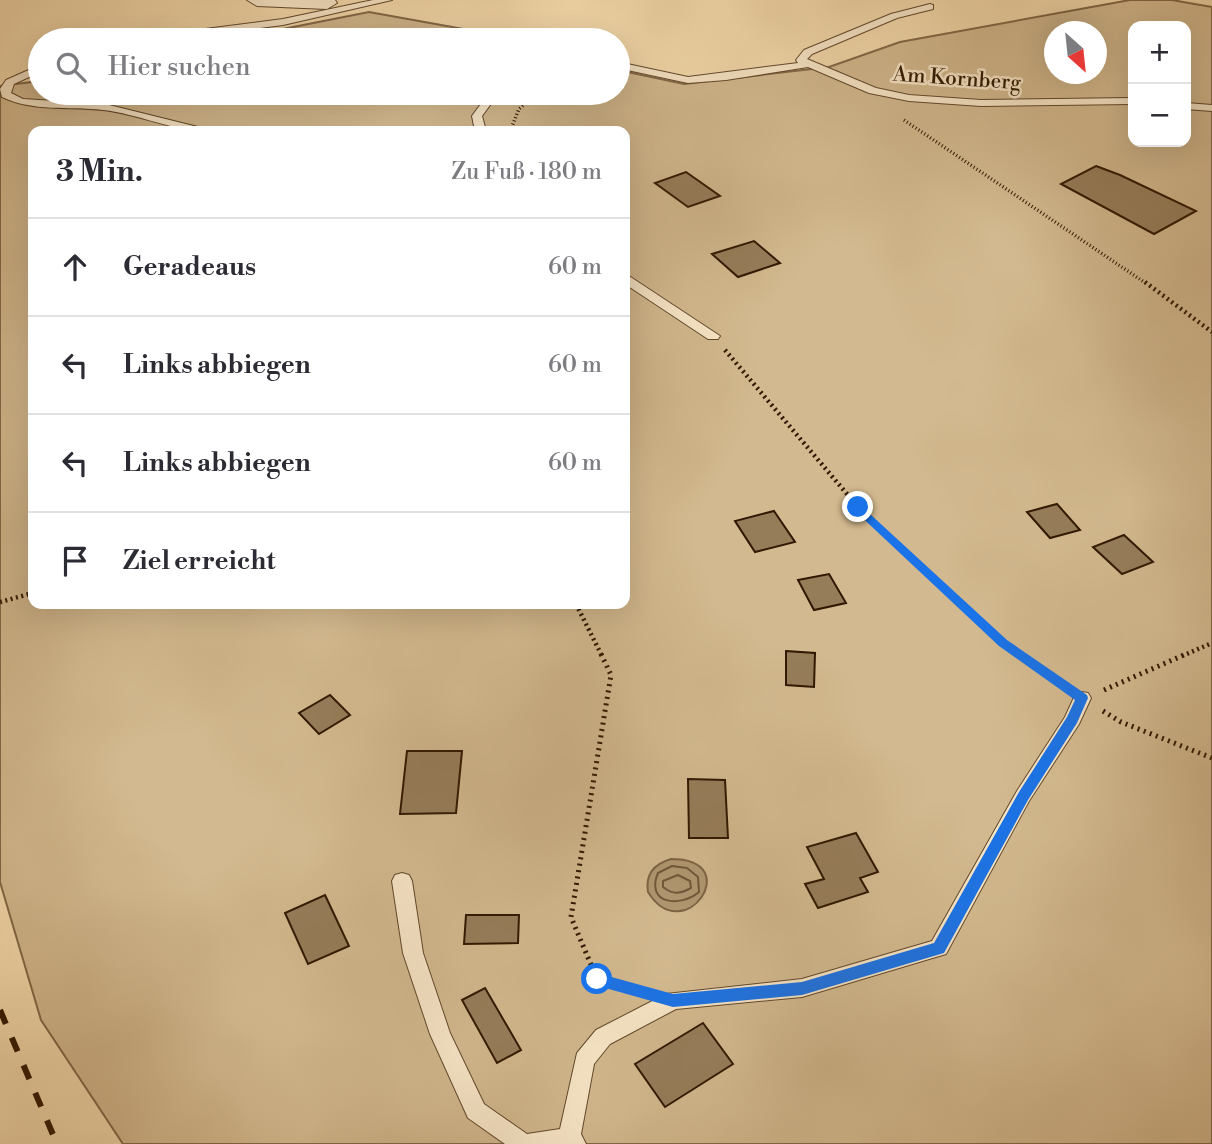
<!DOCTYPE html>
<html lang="de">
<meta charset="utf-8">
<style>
:root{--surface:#fff;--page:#f7f7f7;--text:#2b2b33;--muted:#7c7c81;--line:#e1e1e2}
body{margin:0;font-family:"Libre Bodoni",serif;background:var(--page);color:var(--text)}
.controls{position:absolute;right:21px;top:21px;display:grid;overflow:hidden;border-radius:14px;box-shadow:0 7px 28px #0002}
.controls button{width:63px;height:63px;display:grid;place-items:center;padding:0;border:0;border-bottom:2px solid var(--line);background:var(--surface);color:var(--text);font:35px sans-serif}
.compass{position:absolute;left:1044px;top:21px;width:63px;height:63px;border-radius:50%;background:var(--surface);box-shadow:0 7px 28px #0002;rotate:153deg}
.stop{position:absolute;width:21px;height:21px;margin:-16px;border:5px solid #1a73e8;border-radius:50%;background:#fff}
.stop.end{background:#1a73e8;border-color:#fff;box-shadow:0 2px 7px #0008}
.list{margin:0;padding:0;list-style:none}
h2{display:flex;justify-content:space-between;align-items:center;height:91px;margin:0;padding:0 28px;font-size:30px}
h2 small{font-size:23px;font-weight:400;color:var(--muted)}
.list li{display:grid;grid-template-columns:46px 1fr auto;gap:21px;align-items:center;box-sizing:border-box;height:98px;padding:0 28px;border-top:2px solid var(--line)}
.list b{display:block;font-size:26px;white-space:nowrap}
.list em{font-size:23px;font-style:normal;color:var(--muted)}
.icon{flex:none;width:38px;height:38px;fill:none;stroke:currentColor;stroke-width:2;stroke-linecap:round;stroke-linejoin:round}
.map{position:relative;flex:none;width:1212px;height:1144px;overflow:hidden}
.search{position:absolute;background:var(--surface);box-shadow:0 7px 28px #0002;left:28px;top:28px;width:602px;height:77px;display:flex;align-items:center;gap:18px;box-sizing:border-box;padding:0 24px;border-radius:38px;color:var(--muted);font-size:26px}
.panel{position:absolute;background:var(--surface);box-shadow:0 7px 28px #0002;left:28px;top:126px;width:602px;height:483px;border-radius:14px}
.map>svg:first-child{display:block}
.green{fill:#d3b98f;stroke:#826848;stroke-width:2;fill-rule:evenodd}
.water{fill:#b19872;stroke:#7d6545;stroke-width:2}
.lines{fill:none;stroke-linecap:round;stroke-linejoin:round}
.shore{stroke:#70583a;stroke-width:2}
.building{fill:#967d5a;stroke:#301801;stroke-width:2}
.service-casing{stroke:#61482c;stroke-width:2}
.minor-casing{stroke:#61482c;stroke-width:2}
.path-far2{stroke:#301801;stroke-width:3.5;stroke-dasharray:1 2.5;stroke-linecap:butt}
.path-far1{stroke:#301801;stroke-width:4.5;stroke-dasharray:2 3.5;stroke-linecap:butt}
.path{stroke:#301801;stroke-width:5;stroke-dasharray:2 4.5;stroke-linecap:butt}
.service{fill:#f8e7c9;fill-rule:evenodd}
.minor{fill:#f8e7c9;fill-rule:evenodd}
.rail{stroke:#301801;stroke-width:6;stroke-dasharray:15 15;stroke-linecap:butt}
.route{fill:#1a73e8}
.labels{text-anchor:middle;stroke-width:5;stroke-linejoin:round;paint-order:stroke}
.far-street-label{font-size:21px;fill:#301801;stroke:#f8e7c9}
</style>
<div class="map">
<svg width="1212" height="1144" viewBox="0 0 1212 1144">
<rect width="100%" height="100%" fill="#f4daac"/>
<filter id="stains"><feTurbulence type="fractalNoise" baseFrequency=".00286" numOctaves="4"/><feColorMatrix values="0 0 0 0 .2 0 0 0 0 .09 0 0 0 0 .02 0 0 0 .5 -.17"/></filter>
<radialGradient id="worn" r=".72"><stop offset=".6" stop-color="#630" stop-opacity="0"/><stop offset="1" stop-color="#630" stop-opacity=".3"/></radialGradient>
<g class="green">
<path d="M1130,0H1172L1212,7V1144H123L41,1020L0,882V86L40,81V93H618V70L684,84L829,67L900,42ZM1133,26H1186V142H1133ZM1054,32H1096V74H1054ZM33,131H625V604H33Z"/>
<polygon points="369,12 491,34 510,40 263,40 273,31"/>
</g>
<path class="water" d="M671,859C747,859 684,950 648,892C645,874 654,864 671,859Z"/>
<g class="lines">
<g class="shore">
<path d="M672,866L687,868L698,877L699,892C680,908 645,904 658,873Z"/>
<path d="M678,875L690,881L691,888C680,894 673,895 663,887V881Z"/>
</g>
</g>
<g class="building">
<polygon points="1096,166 1120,175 1196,211 1154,234 1061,184"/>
<polygon points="686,172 720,196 688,207 655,183"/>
<polygon points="754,241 780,263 738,277 712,254"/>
<polygon points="1057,504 1080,530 1050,538 1027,512"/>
<polygon points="774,511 795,542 755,552 735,521"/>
<polygon points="1124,535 1153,562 1122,574 1093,547"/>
<polygon points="829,574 846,603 814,610 798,580"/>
<polygon points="786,651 815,653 814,687 786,685"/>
<polygon points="330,695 350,715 319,734 299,713"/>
<polygon points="407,751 462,751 456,813 400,814"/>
<polygon points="688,779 725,780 728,838 689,838"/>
<polygon points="856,833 878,872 860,878 868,892 818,908 805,884 824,879 807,847"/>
<polygon points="325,895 349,946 308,964 285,913"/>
<polygon points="466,915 519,915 518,943 464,944"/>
<polygon points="485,988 521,1050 497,1063 462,1000"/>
<polygon points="703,1023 733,1064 665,1107 635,1064"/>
</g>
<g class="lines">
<defs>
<g id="service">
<polygon points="373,0 392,0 283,25 164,40 138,40 143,37 283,19"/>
<polygon points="930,4 933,5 933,9 897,18 812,54 807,59 876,88 909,95 981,100 1133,98 1133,104 981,106 909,101 869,93 808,67 726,80 688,83 618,68 618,62 688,77 798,63 796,60 804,50 891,14"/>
<path d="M40,65V72L14,84L11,93L23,99L105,104L214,131C176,133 140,114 103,110C69,106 33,112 2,97L0,89L6,80Z"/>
<polygon points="489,93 499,93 482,116 486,131 475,131 472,116"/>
<polygon points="1186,103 1212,105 1212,111 1186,109"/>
<polygon points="625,275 629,276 720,336 718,339 708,339 625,284"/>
<polygon points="1082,692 1088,693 1091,698 1079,724 1029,801 946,954 802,997 676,1009 610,1044 594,1064 581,1134 586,1144 505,1144 468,1118 430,1034 403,953 392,881 395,875 402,873 409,875 412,881 423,953 450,1033 484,1104 527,1134 560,1129 577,1053 596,1030 666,994 802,979 932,941 1017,791 1065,717 1076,693"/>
</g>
<polygon id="minor" points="247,0 335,0 337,3 327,9 257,6"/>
</defs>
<use href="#service" class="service-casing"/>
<use href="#minor" class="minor-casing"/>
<g class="path-far2">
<polyline points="904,120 1147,284"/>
<polyline points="510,131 519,109 538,93"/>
</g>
<g class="path-far1">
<polyline points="1145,282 1212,332"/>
<polyline points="725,350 858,507 1003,643 1022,656"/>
<polyline points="0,602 33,593"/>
<polyline points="576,604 602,656"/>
<polyline points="1182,656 1212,643"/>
</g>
<g class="path">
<polyline points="601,654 611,675 571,917 597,979 636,990"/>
<polyline points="1019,654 1063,685"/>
<polyline points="1104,690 1186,654"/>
<polyline points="1103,711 1121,722 1212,758"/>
</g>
<use href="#service" class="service"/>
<use href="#minor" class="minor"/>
<polyline class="rail" points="0,1010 57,1144"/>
</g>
<polygon class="route" points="858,503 1007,640 1087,695 1088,698 1077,723 1028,800 944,953 802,995 673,1007 591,984 589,979 597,973 673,994 802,982 934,943 1019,792 1067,717 1075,700 999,646 854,510 854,504"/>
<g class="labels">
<g class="far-street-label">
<text transform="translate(957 78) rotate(4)" y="7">Am Kornberg</text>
</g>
</g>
<rect width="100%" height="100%" filter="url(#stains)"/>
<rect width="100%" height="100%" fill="url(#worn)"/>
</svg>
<div class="controls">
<button>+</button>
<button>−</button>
</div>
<svg class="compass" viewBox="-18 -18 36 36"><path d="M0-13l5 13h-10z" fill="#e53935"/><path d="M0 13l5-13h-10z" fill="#7c7c81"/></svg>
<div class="stop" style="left:597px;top:979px"></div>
<div class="stop end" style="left:858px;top:507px"></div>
<div class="search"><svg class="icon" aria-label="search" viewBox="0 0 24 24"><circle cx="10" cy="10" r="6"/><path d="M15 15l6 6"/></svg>Hier suchen</div>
<section class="panel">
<h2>3 Min.<small>Zu Fuß · 180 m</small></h2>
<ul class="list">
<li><svg class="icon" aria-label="ahead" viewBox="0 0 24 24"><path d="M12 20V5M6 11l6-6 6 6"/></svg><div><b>Geradeaus</b></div><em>60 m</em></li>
<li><svg class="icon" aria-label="left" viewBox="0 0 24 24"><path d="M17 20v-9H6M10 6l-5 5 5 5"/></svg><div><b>Links abbiegen</b></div><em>60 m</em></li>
<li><svg class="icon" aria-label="left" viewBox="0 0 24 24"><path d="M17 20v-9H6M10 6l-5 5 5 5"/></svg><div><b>Links abbiegen</b></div><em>60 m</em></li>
<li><svg class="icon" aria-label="arrive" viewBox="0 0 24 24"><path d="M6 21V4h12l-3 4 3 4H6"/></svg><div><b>Ziel erreicht</b></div></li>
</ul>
</section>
</div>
